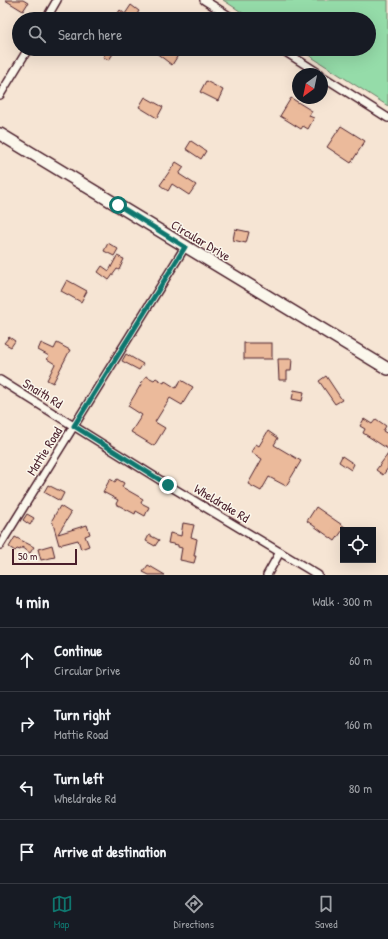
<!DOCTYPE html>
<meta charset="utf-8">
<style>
:root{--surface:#171b24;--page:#242831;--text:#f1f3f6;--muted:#9ea1a6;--line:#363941;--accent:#0f766e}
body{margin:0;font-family:"Patrick Hand",sans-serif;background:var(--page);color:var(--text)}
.controls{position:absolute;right:12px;bottom:12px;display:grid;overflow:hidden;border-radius:0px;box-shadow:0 4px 16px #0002}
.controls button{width:36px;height:36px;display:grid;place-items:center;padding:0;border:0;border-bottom:1px solid var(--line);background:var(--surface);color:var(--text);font:20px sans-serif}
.compass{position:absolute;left:292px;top:68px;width:36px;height:36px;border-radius:50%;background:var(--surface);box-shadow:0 4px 16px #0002;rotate:213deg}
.scale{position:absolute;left:12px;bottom:10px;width:65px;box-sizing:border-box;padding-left:4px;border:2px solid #4a1f2b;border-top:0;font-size:11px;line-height:14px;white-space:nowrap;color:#4a1f2b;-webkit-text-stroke:3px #fbf7ec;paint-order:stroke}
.stop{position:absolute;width:12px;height:12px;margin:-9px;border:3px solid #0f766e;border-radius:50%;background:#fff}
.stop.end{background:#0f766e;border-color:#fff;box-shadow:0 1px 4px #0008}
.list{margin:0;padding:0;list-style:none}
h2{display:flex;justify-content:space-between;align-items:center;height:52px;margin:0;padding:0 16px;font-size:17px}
h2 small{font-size:13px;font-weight:400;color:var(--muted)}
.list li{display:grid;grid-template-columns:26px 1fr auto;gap:12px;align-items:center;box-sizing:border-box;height:64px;padding:0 16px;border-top:1px solid var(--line)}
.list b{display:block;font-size:15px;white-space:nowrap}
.list p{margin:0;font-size:13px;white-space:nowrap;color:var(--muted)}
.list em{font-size:13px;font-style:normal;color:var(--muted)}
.icon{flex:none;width:22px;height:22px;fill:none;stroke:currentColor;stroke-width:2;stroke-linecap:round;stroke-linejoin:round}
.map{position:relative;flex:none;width:388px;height:575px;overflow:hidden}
.search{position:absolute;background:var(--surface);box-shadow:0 4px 16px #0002;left:12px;right:12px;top:12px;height:44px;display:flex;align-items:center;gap:10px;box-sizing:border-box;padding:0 14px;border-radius:22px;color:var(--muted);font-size:15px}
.sheet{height:308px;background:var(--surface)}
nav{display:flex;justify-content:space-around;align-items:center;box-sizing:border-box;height:56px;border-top:1px solid var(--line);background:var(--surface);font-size:11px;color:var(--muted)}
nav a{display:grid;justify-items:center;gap:2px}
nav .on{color:var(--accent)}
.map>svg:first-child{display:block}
.green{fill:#95dca9;stroke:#707e6a}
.building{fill:#ebba9b;stroke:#4a1f2b}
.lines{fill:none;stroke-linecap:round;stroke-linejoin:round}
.street-casing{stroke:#4a1f2b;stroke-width:10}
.secondary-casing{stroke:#4a1f2b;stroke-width:14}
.street{stroke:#fbf7ec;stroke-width:7}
.secondary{stroke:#fbf7ec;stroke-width:11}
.route{stroke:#0f766e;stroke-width:5}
.labels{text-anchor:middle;stroke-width:3;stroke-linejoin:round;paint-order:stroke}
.street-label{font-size:13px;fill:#4a1f2b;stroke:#fbf7ec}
</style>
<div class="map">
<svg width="388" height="575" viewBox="0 0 388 575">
<rect width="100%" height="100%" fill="#f6e5d4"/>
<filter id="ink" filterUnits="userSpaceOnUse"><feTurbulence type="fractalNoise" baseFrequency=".025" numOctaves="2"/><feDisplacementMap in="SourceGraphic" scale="8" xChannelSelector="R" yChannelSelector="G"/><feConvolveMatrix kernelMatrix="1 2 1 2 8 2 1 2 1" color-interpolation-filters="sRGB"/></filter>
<g filter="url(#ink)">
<polygon class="green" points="223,0 388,0 388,106 299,49 369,49 369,19 252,19"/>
<g class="building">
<polygon points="5,0 23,0 28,3 23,11"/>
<polygon points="131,5 139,11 134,19 120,19 116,16 120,10 125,14"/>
<polygon points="108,49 116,49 109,60 103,57"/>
<polygon points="151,49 182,49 172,65"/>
<polygon points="206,81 223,90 218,101 200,92"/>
<polygon points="145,97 163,107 157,118 139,107"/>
<polygon points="291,98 312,111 309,116 314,118 308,129 303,126 301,129 280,116"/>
<polygon points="341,126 365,141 351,163 327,147"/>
<polygon points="191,141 206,151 201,159 186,149"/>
<polygon points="176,162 184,167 179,174 196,185 189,195 172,184 168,191 160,185"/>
<polygon points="235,229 249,232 246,243 233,240"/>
<polygon points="108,243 118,249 114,256 104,251"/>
<polygon points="117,256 124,259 119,270 117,269 109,280 98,272 102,266 109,271"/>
<polygon points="67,280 87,291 81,302 61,291"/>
<polygon points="9,337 15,341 11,347 4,343"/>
<polygon points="41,343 54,349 57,343 70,350 53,383 47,380 55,364 47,359 49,356 38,350"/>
<rect x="244" y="343" width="28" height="16"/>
<polygon points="126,354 143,364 139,370 122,361"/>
<polygon points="278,359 292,359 291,371 287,371 287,380 279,380"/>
<polygon points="146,376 154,380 156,378 164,383 165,381 176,388 181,380 193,387 182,405 170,398 155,422 165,428 154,446 131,432 142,415 128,406"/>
<polygon points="326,376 342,400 335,404 319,381"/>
<polygon points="294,390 304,392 302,401 292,399"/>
<polygon points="364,419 372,424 376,419 386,426 383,431 388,434 388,449 363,433 365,429 360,426"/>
<polygon points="268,431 278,438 274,445 301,461 286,486 269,477 261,491 248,484 262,459 251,452 256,444 259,446"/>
<polygon points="388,454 388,468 383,475 376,470"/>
<polygon points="342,456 354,464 351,470 339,462"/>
<polygon points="110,479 115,482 117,479 124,483 122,487 143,499 141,503 149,507 145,516 136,511 135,514 116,504 118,500 103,492"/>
<polygon points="48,485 64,493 60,501 44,492"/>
<polygon points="60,506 71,513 58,534 87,525 90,534 85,536 89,546 81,549 78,540 59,545 52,520"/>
<polygon points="316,507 345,527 335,541 307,521"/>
<polygon points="27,514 34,518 30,525 23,520"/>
<polygon points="183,523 194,525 191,537 197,539 194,556 196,556 194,563 180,560 182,548 178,547 178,545 168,543 170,533 181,536"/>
<polygon points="149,535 159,540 155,546 146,541"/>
<polygon points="15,537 34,547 30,553 22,547 20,550 17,549 15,551 9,547"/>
<polygon points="52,545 55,557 41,560 38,549"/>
<polygon points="148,565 165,575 149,575 143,572"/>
</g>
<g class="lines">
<defs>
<g id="street">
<polyline points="204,0 234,19"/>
<polyline points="46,19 57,0"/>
<polyline points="281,49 320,74"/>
<polyline points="322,76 388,118"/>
<polyline points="0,95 28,49"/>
<polyline points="0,380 168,485 318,575"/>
<polyline points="0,545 185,247"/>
<polyline points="267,575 280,552"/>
</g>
<polyline id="secondary" points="0,134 388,369"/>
</defs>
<use href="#street" class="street-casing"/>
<use href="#secondary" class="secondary-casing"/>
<use href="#street" class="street"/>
<use href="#secondary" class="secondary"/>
</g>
</g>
<g class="lines" filter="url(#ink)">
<polyline class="route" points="118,205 185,247 74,426 168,485"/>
</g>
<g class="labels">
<g class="street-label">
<text transform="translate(201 240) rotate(31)" y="5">Circular Drive</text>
<text transform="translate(43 393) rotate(32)" y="5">Snaith Rd</text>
<text transform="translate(44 451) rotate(-58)" y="5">Mattie Road</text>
<text transform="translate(222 503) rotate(31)" y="5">Wheldrake Rd</text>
</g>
</g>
</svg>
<div class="controls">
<button><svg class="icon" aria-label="locate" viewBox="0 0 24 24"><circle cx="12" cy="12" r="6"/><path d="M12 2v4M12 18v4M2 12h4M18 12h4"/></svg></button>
</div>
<svg class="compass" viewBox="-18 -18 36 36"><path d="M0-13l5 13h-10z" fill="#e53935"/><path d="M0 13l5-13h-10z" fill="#9ea1a6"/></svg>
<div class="scale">50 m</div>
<div class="stop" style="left:118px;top:205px"></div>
<div class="stop end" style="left:168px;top:485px"></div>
<div class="search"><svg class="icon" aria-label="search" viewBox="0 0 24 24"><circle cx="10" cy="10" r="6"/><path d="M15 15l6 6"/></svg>Search here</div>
</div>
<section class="sheet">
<h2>4 min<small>Walk · 300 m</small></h2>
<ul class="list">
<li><svg class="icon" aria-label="ahead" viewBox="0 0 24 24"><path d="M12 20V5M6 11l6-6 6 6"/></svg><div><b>Continue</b><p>Circular Drive</p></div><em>60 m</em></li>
<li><svg class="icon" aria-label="right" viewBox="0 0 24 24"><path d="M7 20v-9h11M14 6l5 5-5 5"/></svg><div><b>Turn right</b><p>Mattie Road</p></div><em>160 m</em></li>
<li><svg class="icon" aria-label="left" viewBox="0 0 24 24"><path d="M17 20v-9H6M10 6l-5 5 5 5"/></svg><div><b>Turn left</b><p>Wheldrake Rd</p></div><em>80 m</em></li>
<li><svg class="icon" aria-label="arrive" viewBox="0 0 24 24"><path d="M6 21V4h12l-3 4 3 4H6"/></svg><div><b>Arrive at destination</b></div></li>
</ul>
</section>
<nav>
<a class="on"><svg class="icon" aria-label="map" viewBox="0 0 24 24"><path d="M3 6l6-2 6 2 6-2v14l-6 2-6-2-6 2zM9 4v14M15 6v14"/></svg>Map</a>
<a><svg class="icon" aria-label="directions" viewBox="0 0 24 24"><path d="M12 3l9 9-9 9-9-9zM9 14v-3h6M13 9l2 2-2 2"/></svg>Directions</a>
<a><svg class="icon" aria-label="saved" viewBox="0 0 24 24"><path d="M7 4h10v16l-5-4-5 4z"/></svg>Saved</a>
</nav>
